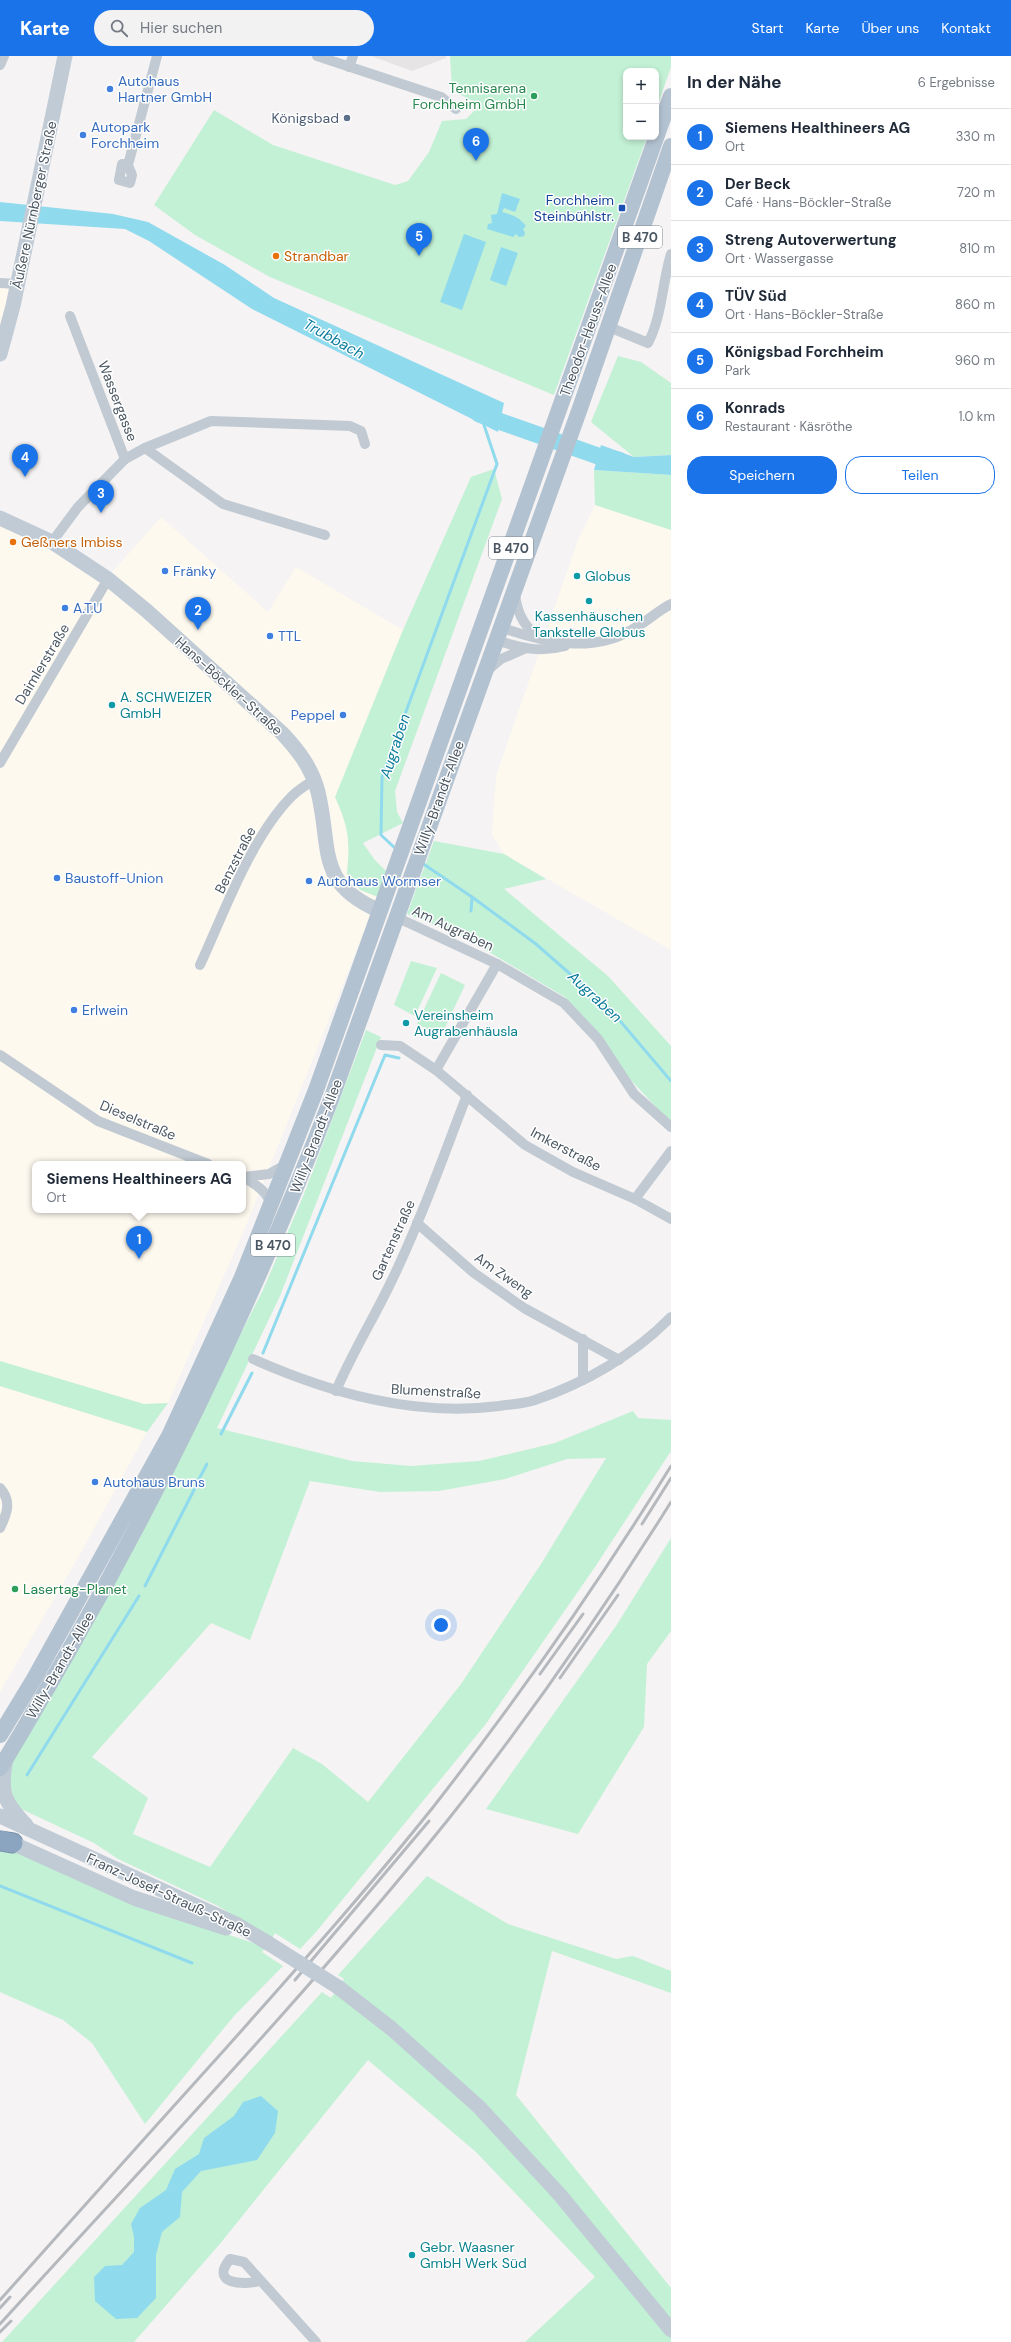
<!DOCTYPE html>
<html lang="de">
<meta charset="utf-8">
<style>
:root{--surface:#fff;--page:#f2f2f3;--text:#1f2937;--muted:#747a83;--line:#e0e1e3;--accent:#1a73e8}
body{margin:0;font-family:"DM Sans",sans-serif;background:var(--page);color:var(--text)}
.controls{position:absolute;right:12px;top:12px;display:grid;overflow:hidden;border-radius:8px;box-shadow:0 2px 6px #0003}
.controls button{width:36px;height:36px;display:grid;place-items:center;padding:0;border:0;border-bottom:1px solid var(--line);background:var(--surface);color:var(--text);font:20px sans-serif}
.you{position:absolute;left:441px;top:1569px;width:14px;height:14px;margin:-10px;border:3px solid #fff;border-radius:50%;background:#1a73e8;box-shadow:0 0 0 6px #1a73e833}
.badge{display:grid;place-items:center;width:26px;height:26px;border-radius:50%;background:var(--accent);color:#fff;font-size:13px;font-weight:700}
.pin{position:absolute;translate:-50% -33px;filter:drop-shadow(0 1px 2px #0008)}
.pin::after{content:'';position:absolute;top:21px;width:14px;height:12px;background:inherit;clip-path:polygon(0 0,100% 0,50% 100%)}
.popup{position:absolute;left:32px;top:1105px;width:214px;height:52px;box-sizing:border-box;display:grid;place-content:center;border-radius:8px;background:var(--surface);filter:drop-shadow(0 1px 3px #0005);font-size:13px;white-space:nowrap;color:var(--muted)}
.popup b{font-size:15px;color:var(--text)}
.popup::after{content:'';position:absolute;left:50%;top:100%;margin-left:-8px;border:8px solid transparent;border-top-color:var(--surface)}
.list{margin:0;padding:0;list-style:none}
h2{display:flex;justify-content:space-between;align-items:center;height:52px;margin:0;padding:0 16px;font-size:17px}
h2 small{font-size:13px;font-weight:400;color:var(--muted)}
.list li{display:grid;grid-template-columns:26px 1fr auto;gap:12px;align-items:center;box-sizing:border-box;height:56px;padding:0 16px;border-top:1px solid var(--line)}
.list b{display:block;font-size:15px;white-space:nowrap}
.list p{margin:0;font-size:13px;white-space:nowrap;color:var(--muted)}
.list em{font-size:13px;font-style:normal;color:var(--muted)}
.actions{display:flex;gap:8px;padding:12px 16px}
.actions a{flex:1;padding:9px 0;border:1px solid var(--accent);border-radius:16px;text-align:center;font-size:14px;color:var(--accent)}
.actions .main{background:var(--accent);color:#fff}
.icon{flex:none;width:22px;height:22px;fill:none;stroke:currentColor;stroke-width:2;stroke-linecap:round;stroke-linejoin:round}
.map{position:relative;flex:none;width:671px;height:2286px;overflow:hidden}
header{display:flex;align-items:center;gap:24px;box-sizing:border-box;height:56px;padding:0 20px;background:var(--accent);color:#fff}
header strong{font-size:19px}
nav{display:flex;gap:22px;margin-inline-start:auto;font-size:14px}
.search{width:280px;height:36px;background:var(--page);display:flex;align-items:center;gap:10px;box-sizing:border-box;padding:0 14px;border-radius:22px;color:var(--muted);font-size:15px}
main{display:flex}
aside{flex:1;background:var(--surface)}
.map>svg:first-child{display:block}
.commercial{fill:#fdf9ef;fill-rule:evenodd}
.education{fill:#e6e4e5}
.green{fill:#c3f1d5;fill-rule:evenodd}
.water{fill:#90daee}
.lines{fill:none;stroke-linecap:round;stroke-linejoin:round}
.stream{stroke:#90daee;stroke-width:3}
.river{stroke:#90daee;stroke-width:17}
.highway-casing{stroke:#7690ad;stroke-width:21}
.street{stroke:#c1cad2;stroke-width:10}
.secondary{stroke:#c1cbd6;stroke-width:15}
.primary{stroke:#b3c2d1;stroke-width:16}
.highway{stroke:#8ba5c1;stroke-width:19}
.rail{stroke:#b5b8bd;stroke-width:3}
.secondary-bridge{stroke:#c1cbd6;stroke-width:15}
.shop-dot{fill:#3f7fe0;stroke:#fff;stroke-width:1.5}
.leisure-dot{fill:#2e9e5b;stroke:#fff;stroke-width:1.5}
.service-dot{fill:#5c6f8a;stroke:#fff;stroke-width:1.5}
.transit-dot{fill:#1a4fb4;stroke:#fff;stroke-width:1.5}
.food-dot{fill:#e8710a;stroke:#fff;stroke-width:1.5}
.culture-dot{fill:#0f9aa8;stroke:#fff;stroke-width:1.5}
.labels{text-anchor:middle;stroke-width:3;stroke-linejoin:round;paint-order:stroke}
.shield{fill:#fff;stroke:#808990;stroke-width:1}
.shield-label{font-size:13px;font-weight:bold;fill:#4a5661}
.shop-label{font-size:14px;fill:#366cbe;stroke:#fff;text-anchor:start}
.leisure-label{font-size:14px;fill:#27864d;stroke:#fff;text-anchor:end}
.service-label{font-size:14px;fill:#4e5e75;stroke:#fff;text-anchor:end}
.transit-label{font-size:14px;fill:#164399;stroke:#fff;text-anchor:end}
.street-label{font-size:14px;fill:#4a5661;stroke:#fff}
.food-label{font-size:14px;fill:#c56008;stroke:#fff;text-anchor:start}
.culture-label{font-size:14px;fill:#0d838f;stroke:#fff;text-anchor:start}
.water-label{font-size:15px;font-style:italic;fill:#0c7c9b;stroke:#fff}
</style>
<header>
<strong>Karte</strong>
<div class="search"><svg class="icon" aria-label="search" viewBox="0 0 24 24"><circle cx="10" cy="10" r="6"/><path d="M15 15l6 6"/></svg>Hier suchen</div>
<nav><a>Start</a><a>Karte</a><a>Über uns</a><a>Kontakt</a></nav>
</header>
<main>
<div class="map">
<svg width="671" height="2286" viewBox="0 0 671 2286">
<rect width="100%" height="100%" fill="#f5f3f3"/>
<g class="commercial">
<polygon points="0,230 18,230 0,299"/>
<polygon points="595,449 671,474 671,894 504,798 492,779 496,720 578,484"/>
<path d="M161,461L268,556L296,511L403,574L336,741L347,767L350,791L347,818L378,841L245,1172L168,1347L144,1348L0,1305V462L108,521ZM35,1108H243V1154H35Z"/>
<polygon points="0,1330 147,1376 79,1500 0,1636"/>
</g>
<polygon class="education" points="371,0 446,0 446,2 412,15"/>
<g class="green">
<polygon points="450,0 671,0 671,11 656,54 656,15 626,15 626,81 647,81 554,339 270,221 195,179 154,149 214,54 273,89 395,129 408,125 429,96 442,65 466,63 480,49 452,34"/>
<polygon points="618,300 641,306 671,327 671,399 634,401 591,366"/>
<path d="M494,413L502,443L395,735L397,756L403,767L363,787L374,803L389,818L378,841L360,834L347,818C350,784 349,772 335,741L403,574L471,421Z"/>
<polygon points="594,414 671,419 671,474 595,449"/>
<polygon points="434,785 504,798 546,823 504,833 608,920 671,990 671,1067 628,1021 565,941 462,880 407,858"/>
<polygon points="411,905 437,912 415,960 394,949"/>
<polygon points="441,917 465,929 441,980 417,968"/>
<path d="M366,974L381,981L280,1240L217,1372L352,1405L411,1410L479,1405L555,1387L633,1355L638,1362L671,1364V1395L593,1514L485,1669L316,1876L300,1893L275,1877L272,1882L216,1849L118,1803L94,1787L19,1752C8,1742 6,1722 11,1708L140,1481L156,1445L263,1234L304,1138ZM606,1402L541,1508L461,1628L368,1746L322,1708L293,1692L210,1811L133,1778L148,1742L92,1701L211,1567L250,1584L310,1425L380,1436L439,1435L505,1423L567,1403Z"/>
<polygon points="0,1305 144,1348 168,1347 147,1376 0,1330"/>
<polygon points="671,1482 671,1575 647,1608 644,1671 578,1778 486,1753 616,1570"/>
<polygon points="0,1789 205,1871 266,1891 262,1896 283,1910 234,1960 145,2068 92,1987 63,1964 0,1936"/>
<polygon points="427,1820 508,1868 616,1903 633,1900 671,1915 671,1937 552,1895 516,2039 671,2232 671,2286 525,2286 595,2221 476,2096 368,2004 219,2189 134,2286 2,2286 322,1936 331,1942 344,1923 338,1919"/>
</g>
<g class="water">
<path d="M502,137L520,143L515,156L504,152L502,156C513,159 519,161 526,170L523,173L525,177L524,180L519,181L516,178L513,181L487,173L488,168L492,167L491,159L497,158Z"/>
<polygon points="0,146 113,158 148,166 225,209 274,242 504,347 498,376 252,253 149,185 125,173 0,165"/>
<polygon points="464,178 486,186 462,254 440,246"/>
<polygon points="501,191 518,197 506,230 490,224"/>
<polygon points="601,389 634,401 671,399 671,419 594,414"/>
<polygon points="261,2040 278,2055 275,2077 257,2104 201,2115 182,2136 180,2161 162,2176 156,2199 156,2242 137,2262 116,2263 95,2245 94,2221 105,2210 122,2209 134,2196 134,2181 131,2168 140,2152 166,2134 175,2113 199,2098 204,2082 234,2060 243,2046"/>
</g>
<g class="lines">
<g class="stream">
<polyline points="396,793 381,779 382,721 497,408 483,366"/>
<polyline points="422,807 472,841 536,888 610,953 671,1025"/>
<polyline points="471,855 472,841"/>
<polyline points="263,1297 385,999 399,1002"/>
<polyline points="221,1378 252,1317"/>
<polyline points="199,1423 207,1408"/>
<polyline points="145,1530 195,1432"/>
<polyline points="27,1719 139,1540"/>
<polyline points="0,1830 192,1907"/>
</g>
<polyline class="river" points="479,358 598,400 619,404"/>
<defs>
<polyline id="highway" points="0,1785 13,1787"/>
</defs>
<use href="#highway" class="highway-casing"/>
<g class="street">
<polyline points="317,0 441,41 456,53"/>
<polyline points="0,9 4,0"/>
<polyline points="349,11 353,0"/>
<polyline points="128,109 122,108 119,124 130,127 132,119 128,109 157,0"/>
<polyline points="0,227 18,228"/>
<path d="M609,271L648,287C662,261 662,227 671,198"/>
<polyline points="145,392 223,448 325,479"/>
<polyline points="125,403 145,392 211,365 350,370 361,375 365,388"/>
<polyline points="52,486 78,451 125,403 70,260"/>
<path d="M515,538C517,556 523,569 537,580"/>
<path d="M500,571C545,587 595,599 638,570C650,563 659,554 671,548"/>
<path d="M496,584C520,592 540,597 565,590"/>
<polyline points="488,614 501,603 524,593"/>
<polyline points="0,707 108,523"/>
<polyline points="396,861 497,908 564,947 598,983 634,1038 671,1071"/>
<path d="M200,909C224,857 251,781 292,740C298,734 306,729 314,724"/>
<polyline points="381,989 400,990 436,1014 525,1089 573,1116 635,1143 671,1095"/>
<polyline points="0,999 98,1065 208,1108"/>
<polyline points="436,1014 497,908"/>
<polyline points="243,1121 269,1118 285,1109"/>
<path d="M243,1121C256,1129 268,1135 271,1150"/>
<polyline points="635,1143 671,1163"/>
<polyline points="417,1167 474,1217 524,1252 619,1304"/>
<polyline points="583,1283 583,1324"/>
<path d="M253,1303C330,1337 414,1361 499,1350C511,1348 524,1348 535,1344C585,1327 634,1299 671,1261"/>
<path d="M336,1335C352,1297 374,1262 392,1224C421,1164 443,1101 467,1039"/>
<path d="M0,1432C12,1445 7,1458 0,1472"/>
<path d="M261,2225C244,2229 209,2229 230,2203L244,2206L316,2286"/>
</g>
<g class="secondary">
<polyline points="0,298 13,250 65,0"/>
<path d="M0,462L52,486L108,523L147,555L282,677C298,694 312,712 318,736C332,793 315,827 380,855"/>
<path d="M6,1702C0,1735 2,1744 26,1769"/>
<polyline points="0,1760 236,1868 268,1887"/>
<polyline points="3,1783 134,1842 226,1872"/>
<polyline points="338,1931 392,1973 479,2051 560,2139 671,2274"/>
</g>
<g class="primary">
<polyline points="0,1679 34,1623 169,1380 242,1221 316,1034 671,40"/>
<path d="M0,1712C23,1675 45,1636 67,1598C169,1419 258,1234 332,1041L579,355L671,90"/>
</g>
<use href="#highway" class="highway"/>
<g class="rail">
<polyline points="642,1468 671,1422"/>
<polyline points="540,1618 583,1558"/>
<polyline points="560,1622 618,1539"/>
<polyline points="295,1924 429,1765"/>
<path d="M0,2244C76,2159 151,2075 227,1991C297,1912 368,1833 434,1750C519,1641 598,1528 671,1410"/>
<polyline points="0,2252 10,2241"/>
<path d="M0,2268C151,2102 306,1940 447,1765C528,1663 602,1556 671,1446"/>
<polyline points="0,2276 11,2265"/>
</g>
<polyline class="secondary-bridge" points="268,1887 338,1931"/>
</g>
<g class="shop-dot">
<circle cx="110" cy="33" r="4"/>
<circle cx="83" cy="79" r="4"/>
<circle cx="165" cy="515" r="4"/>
<circle cx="65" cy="552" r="4"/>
<circle cx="270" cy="580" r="4"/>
<circle cx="343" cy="659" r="4"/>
<circle cx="57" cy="822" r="4"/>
<circle cx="309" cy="825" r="4"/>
<circle cx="74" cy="954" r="4"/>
<circle cx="95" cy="1426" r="4"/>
</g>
<g class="leisure-dot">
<circle cx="534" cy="40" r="4"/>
<circle cx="15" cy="1533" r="4"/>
</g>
<circle class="service-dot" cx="347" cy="62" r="4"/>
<rect class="transit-dot" x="618" y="148" width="8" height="8" rx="2"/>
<g class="food-dot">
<circle cx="276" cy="200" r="4"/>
<circle cx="13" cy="486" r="4"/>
</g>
<g class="culture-dot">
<circle cx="577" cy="520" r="4"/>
<circle cx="589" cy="545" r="4"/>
<circle cx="112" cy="649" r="4"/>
<circle cx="406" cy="967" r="4"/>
<circle cx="412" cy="2199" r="4"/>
</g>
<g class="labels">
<g class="shield">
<rect x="618" y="170" width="44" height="22" rx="3"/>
<rect x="489" y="481" width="44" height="22" rx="3"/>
<rect x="251" y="1178" width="44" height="22" rx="3"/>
</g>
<g class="shield-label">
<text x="640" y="186">B 470</text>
<text x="511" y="497">B 470</text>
<text x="273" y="1194">B 470</text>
</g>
<g class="shop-label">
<text x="118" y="30">Autohaus<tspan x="118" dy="16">Hartner GmbH</tspan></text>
<text x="91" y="76">Autopark<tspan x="91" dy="16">Forchheim</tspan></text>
<text x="173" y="520">Fränky</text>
<text x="73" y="557">A.T.U</text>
<text x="278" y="585">TTL</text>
<text x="335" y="664" text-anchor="end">Peppel</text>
<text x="65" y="827">Baustoff-Union</text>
<text x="317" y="830">Autohaus Wormser</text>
<text x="82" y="959">Erlwein</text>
<text x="103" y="1431">Autohaus Bruns</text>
</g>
<g class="leisure-label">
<text x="526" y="37">Tennisarena<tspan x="526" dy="16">Forchheim GmbH</tspan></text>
<text x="23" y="1538" text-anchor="start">Lasertag-Planet</text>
</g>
<g class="service-label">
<text x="339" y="67">Königsbad</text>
</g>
<g class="transit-label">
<text x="614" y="149">Forchheim<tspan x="614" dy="16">Steinbühlstr.</tspan></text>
</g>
<g class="street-label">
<text transform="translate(34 149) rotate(-78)" y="5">Äußere Nürnberger Straße</text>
<text transform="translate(588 274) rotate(-70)" y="5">Theodor-Heuss-Allee</text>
<text transform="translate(118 345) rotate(69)" y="5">Wassergasse</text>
<text transform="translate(42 608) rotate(-59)" y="5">Daimlerstraße</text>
<text transform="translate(229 630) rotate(42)" y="5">Hans-Böckler-Straße</text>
<text transform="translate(439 742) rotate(-70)" y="5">Willy-Brandt-Allee</text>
<text transform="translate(235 804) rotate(-63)" y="5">Benzstraße</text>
<text transform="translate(453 872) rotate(25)" y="5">Am Augraben</text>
<text transform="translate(138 1064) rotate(23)" y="5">Dieselstraße</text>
<text transform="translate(316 1080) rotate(-69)" y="5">Willy-Brandt-Allee</text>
<text transform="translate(566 1093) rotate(28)" y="5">Imkerstraße</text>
<text transform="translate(393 1184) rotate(-66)" y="5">Gartenstraße</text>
<text transform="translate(504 1219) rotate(35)" y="5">Am Zweng</text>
<text transform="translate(436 1335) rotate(3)" y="5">Blumenstraße</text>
<text transform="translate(60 1609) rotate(-60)" y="5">Willy-Brandt-Allee</text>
<text transform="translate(169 1839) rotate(25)" y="5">Franz-Josef-Strauß-Straße</text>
</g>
<g class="food-label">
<text x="284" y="205">Strandbar</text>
<text x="21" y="491">Geßners Imbiss</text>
</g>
<g class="culture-label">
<text x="585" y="525">Globus</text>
<text x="589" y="565" text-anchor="middle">Kassenhäuschen<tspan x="589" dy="16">Tankstelle Globus</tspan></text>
<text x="120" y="646">A. SCHWEIZER<tspan x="120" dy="16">GmbH</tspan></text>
<text x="414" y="964">Vereinsheim<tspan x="414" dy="16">Augrabenhäusla</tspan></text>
<text x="420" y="2196">Gebr. Waasner<tspan x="420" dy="16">GmbH Werk Süd</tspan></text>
</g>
<g class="water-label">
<text transform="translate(334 283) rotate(29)" y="5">Trubbach</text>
<text transform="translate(395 690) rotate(-72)" y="5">Augraben</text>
<text transform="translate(595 941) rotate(43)" y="5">Augraben</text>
</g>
</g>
</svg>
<div class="controls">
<button>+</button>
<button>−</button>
</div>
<div class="you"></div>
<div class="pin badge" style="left:139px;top:1203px">1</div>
<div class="popup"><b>Siemens Healthineers AG</b>Ort</div>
<div class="pin badge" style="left:198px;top:574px">2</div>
<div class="pin badge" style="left:101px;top:457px">3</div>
<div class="pin badge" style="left:25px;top:421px">4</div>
<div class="pin badge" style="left:419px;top:200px">5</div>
<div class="pin badge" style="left:476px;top:105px">6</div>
</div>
<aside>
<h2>In der Nähe<small>6 Ergebnisse</small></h2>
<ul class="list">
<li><span class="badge">1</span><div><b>Siemens Healthineers AG</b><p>Ort</p></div><em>330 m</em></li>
<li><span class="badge">2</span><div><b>Der Beck</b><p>Café · Hans-Böckler-Straße</p></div><em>720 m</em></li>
<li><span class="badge">3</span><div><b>Streng Autoverwertung</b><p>Ort · Wassergasse</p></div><em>810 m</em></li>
<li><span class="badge">4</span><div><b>TÜV Süd</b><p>Ort · Hans-Böckler-Straße</p></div><em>860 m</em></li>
<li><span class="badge">5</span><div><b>Königsbad Forchheim</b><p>Park</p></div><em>960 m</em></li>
<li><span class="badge">6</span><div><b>Konrads</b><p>Restaurant · Käsröthe</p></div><em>1.0 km</em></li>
</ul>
<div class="actions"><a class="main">Speichern</a><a>Teilen</a></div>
</aside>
</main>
